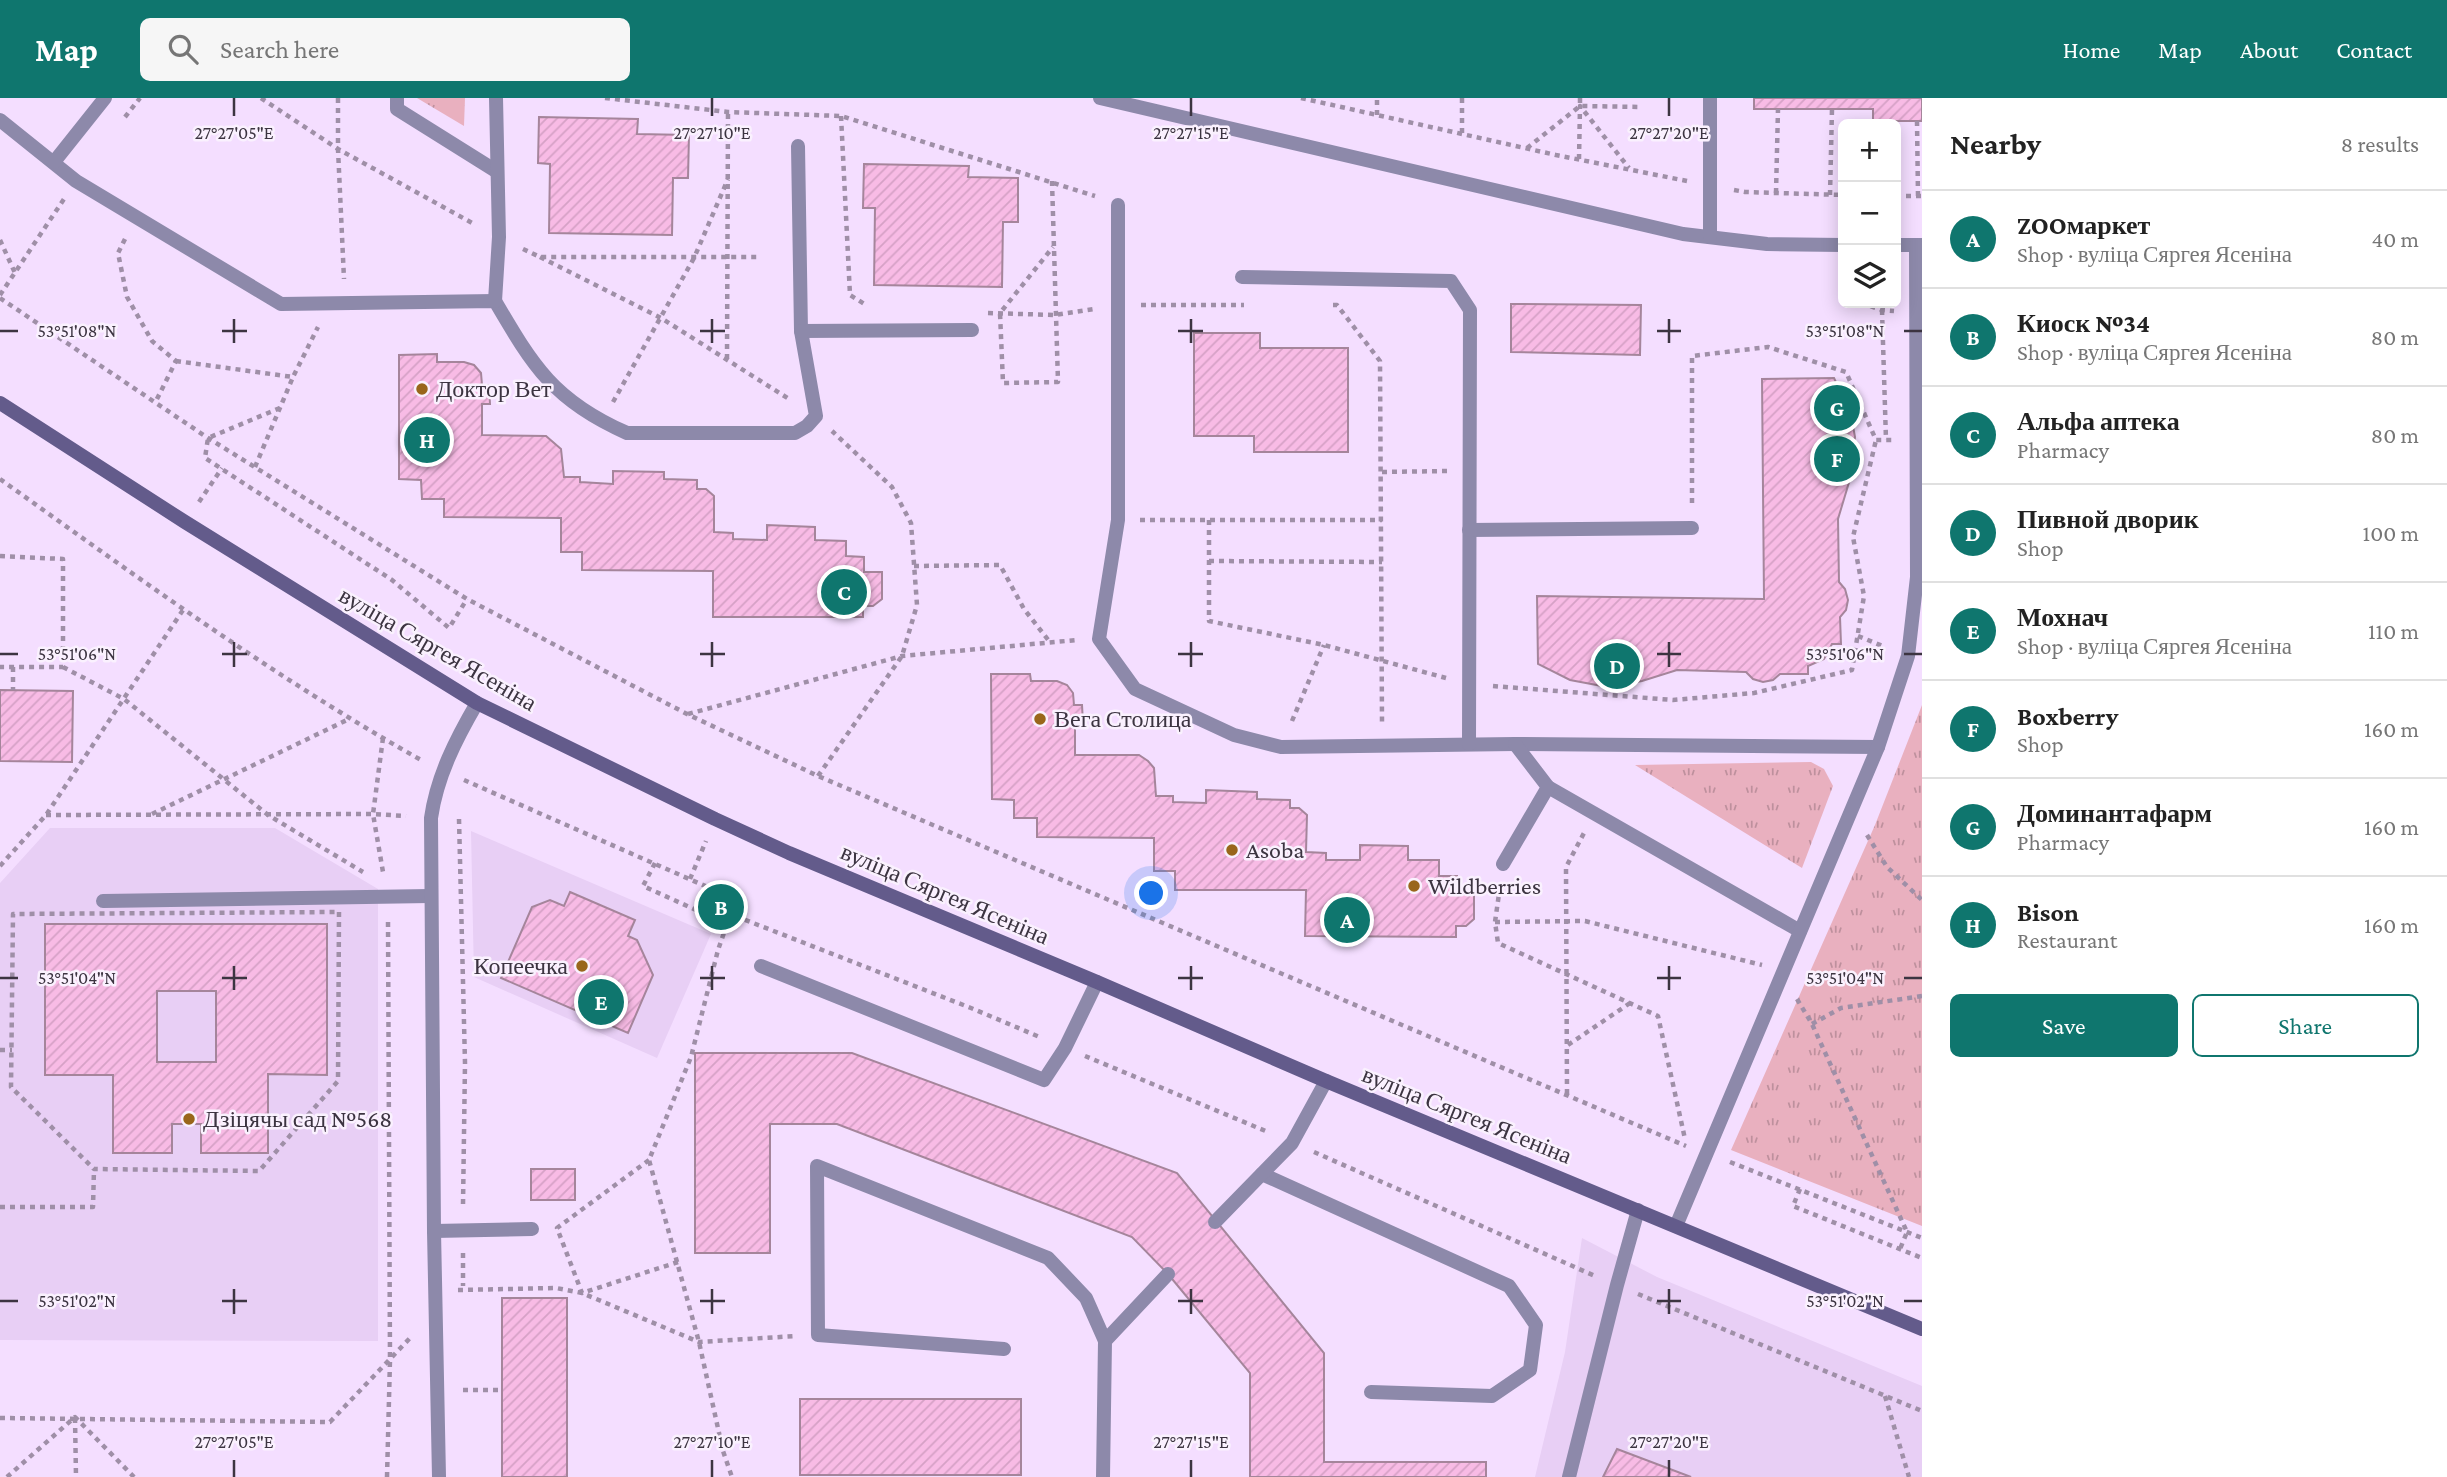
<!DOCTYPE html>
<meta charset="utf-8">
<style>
:root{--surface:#fff;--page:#f6f6f6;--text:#222;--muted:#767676;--line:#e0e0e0;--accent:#0f766e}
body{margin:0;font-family:"Crimson Pro",serif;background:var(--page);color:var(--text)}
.controls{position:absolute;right:21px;top:21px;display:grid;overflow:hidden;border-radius:10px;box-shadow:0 4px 18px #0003}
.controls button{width:63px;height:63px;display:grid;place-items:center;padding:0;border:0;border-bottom:2px solid var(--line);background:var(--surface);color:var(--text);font:35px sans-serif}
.you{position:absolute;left:1152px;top:796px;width:24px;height:24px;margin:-18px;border:5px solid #fff;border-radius:50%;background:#1a73e8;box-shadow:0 0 0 10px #1a73e833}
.badge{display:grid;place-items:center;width:46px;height:46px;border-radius:50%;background:var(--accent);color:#fff;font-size:23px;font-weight:700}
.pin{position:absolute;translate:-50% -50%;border:4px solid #fff;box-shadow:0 2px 7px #0006}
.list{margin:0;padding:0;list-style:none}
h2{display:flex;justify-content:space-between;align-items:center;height:91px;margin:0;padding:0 28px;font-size:30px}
h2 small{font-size:23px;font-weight:400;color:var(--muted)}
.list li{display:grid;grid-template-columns:46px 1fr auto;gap:21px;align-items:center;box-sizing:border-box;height:98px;padding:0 28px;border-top:2px solid var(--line)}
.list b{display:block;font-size:26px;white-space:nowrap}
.list p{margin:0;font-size:23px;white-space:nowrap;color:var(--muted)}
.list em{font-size:23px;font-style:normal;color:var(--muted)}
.actions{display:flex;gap:14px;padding:21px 28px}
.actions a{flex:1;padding:16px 0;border:2px solid var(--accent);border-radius:10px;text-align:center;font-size:24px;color:var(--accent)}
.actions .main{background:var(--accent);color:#fff}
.icon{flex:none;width:38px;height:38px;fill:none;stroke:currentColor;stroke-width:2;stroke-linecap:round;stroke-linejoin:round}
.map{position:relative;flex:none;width:1922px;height:1379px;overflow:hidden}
header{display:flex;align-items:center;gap:42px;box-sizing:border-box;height:98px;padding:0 35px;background:var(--accent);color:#fff}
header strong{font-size:33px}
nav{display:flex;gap:38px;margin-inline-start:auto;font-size:24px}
.search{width:490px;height:63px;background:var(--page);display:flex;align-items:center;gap:18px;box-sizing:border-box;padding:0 24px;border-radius:10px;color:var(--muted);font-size:26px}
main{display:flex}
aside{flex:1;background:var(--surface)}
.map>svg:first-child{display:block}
.built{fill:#e8cff5}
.grass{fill:url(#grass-tufts)}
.building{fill:url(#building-hatch);stroke:#a5859b;stroke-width:2;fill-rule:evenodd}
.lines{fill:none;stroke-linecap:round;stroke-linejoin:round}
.path{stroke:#9f8fa7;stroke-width:4.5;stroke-dasharray:5 5;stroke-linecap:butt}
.lane{stroke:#8d89aa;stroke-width:14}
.secondary{stroke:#635b8b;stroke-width:14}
.ticks{fill:none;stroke:#3c3441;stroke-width:2.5}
.poi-dot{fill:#99661b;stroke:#faf1fe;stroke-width:2.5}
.labels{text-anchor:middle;stroke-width:5;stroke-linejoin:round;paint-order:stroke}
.poi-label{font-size:24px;fill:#3c3441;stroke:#faf1fe;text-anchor:start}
.street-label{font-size:24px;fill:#3c3441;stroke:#faf1fe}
.ticks-label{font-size:18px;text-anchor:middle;fill:#3c3441;stroke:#faf1fe;stroke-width:5;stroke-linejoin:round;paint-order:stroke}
</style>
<header>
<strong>Map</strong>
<div class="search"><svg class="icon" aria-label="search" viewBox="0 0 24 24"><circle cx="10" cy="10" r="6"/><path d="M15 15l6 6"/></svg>Search here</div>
<nav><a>Home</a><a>Map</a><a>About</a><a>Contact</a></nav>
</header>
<main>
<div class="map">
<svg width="1922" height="1379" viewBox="0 0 1922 1379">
<defs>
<pattern id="grass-tufts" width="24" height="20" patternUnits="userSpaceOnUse" patternTransform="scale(1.75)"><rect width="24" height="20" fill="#e9b0bf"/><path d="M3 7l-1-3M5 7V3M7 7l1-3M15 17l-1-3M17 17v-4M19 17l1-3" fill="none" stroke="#be909d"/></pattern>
<pattern id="building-hatch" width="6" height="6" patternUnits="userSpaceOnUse" patternTransform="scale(1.75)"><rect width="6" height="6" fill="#f8bbe5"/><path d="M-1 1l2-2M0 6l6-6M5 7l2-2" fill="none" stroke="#d6a1c6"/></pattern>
</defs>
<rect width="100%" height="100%" fill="#f4deff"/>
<g class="built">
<polygon points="50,730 275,730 378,791 378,1243 0,1242 0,785"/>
<polygon points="471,733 711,836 657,960 474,879"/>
<polygon points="1582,1140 1657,1179 1922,1288 1922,1379 1535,1379 1565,1254"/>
</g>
<g class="grass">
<polygon points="417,0 465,0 464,28"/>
<polygon points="1922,607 1922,1128 1731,1052 1875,727"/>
<polygon points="1811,664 1824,671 1833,688 1802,770 1635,667"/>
</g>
<g class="building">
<polygon points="1754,0 1922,0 1922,23 1873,23 1873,11 1754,11"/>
<polygon points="539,19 638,21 637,36 689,37 688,80 673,80 672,137 549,135 550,66 538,65"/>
<polygon points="864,66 969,68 968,79 1018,80 1018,124 1003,124 1002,189 874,187 875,110 863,110"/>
<polygon points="1511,206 1641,207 1640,257 1511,254"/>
<polygon points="1194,235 1260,235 1260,250 1348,250 1348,354 1254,354 1254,338 1194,338"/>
<polygon points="437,256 437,264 464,264 474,267 481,275 482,287 489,287 490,306 482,306 482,337 546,338 561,351 564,379 580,379 580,384 613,386 613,373 664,374 664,381 697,382 697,391 706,391 714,398 714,434 733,435 733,441 767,442 767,427 815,429 815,442 846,443 846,458 864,459 864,474 882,474 882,501 873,508 863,508 863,519 713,519 713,473 582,472 582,454 561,454 561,420 444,419 444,401 422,401 421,382 399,381 399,257"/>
<polygon points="1834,280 1851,317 1855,339 1850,381 1838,421 1839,484 1845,491 1848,502 1846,512 1840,519 1841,546 1832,546 1824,561 1808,568 1808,576 1780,576 1773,582 1763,584 1753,581 1746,574 1677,572 1642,583 1607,589 1570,582 1538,566 1537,498 1764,501 1762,281"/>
<polygon points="991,576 1030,576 1031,583 1057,583 1067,587 1073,595 1074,607 1082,607 1083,625 1075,625 1075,657 1139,657 1148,663 1154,670 1156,698 1173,698 1173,704 1206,705 1206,692 1257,694 1257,701 1290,702 1290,710 1299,710 1307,717 1306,754 1326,755 1326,762 1360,762 1360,747 1408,748 1408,762 1439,762 1439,778 1457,778 1457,793 1474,794 1474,821 1466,828 1456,828 1456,839 1305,838 1306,792 1175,792 1175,773 1154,773 1154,740 1037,739 1037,720 1014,720 1014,702 992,701"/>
<polygon points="0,592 73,593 72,664 0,663"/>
<polygon points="570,794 635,822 628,838 637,842 653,877 628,935 501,880 532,809 550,802 564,808"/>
<path d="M45,826H327V977L268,976V1055H201V1026H172V1055H113V977H45ZM157,893H216V964H157Z"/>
<polygon points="695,955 852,955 1177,1075 1324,1255 1324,1364 1486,1364 1486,1379 1250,1379 1250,1275 1168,1176 1132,1139 837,1026 770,1026 770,1155 695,1155"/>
<rect x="531" y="1071" width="44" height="31"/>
<rect x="502" y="1200" width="65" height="179"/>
<rect x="800" y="1301" width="221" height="76"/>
<polygon points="1617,1351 1691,1379 1603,1379"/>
</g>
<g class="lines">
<g class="path">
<polyline points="261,0 338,51 474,126"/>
<polyline points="338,0 338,51 344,181"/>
<polyline points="605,0 728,14 841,18 1095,98"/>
<polyline points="1301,0 1556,57 1687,83"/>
<polyline points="1462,0 1462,36"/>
<polyline points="1580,0 1580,8"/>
<polyline points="1377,17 1377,0"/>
<polyline points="841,18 850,197 866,207"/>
<polyline points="125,19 140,0"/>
<polyline points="1917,23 1918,98"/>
<polyline points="1527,50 1580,8 1642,9"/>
<polyline points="1579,61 1580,8 1629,70"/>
<polyline points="1052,83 1058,284 1003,285 1000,215 1053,149"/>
<polyline points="1734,92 1745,94 1843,97"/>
<polyline points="1776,95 1778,11"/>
<polyline points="1830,97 1832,11"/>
<polyline points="1896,98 1922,98"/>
<polyline points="125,141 118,155 127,199 152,243 176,263 156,303"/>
<polyline points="0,142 15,175"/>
<polyline points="523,151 540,159 757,159"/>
<polyline points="540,159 661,220 789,301"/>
<polyline points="0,197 64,101"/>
<polyline points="0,200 208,340 467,501 687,616 818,678 1686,1048"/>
<polyline points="1861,205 1882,212 1894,213"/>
<polyline points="1141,207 1244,207"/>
<polyline points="1333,207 1337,207 1380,263 1382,624"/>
<polyline points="1882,212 1886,342"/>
<polyline points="988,215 1055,217 1094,211"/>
<polyline points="727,261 728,14"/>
<polyline points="176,263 293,279 318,229"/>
<polyline points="613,304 694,160 728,81"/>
<polyline points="280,310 208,340 205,360 392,482 449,530 467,501"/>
<polyline points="255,369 293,279"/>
<polyline points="1382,374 1447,373"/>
<path d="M0,381C137,479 274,579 421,662"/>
<polyline points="199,404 222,370"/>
<polyline points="1692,405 1692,258 1768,249 1846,274 1876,342 1893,342"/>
<polyline points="1140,422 1382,422"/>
<polyline points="1209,422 1209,523 1324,547 1446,580"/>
<polyline points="0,458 63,461 63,569 0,569"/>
<polyline points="1209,463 1382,464"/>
<polyline points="914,468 1000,467 1024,511 1049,543"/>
<polyline points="1858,538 1885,549"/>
<polyline points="13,569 13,592"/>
<polyline points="63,569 124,601 268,717 363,774"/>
<polyline points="1493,588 1673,602 1754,595 1852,572 1864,498 1853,439 1876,342"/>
<polyline points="688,616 902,558 1077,542"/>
<polyline points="1292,623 1324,547"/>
<polyline points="383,640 373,716 383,774"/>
<polyline points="818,678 902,558 917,507 911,425 892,389 832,333"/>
<polyline points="464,682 737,802 730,816 971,910 1042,940"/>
<polyline points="152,716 349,621"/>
<polyline points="46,717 373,716 406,718"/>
<polyline points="459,721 465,965 463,1107"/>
<polyline points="1867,737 1887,769 1922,802"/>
<polyline points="655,765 643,788 727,826 730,816"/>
<polyline points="0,768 46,717 183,512"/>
<polyline points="690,781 706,743"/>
<polyline points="1500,789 1495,824 1498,845 1658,918 1685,1041"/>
<polygon points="339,814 338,983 259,1073 94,1071 11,989 13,816"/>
<polyline points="1495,824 1585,823 1762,867"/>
<polyline points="727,826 718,852 691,959 649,1062 699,1244 723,1353 732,1379"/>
<polyline points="1797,901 1812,926 1907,1134 1900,1151"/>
<polyline points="1812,926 1841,910 1922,898"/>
<polyline points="1568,947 1630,905"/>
<polyline points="0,952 12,952"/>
<polyline points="1085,958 1268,1034"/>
<polyline points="1567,996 1566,769 1584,735"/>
<polyline points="1314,1054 1595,1178"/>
<polyline points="649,1062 557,1130 582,1195 678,1164"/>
<polyline points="1730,1064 1922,1140"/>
<polyline points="1800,1091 1793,1108 1922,1160"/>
<polyline points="0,1109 93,1109 94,1071"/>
<polyline points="463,1155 463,1188"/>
<polyline points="458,1192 556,1190 582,1195 699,1244 796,1238"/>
<polyline points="1638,1196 1922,1313"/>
<polyline points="463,1292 502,1292"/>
<polyline points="1885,1298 1909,1379"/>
<polyline points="0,1320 330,1324 411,1239"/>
<polyline points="75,1320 76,1379"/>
<polyline points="7,1379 75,1319 134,1379"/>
<polyline points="387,1379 390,1262 388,821"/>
</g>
<g class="lane">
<polyline points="397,0 397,11 496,73"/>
<polyline points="1100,0 1683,136 1767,146 1843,147"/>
<path d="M0,22L76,83L281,206L495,203C533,268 554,303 627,335H795L807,328L816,318L801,233L798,48"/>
<polyline points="54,64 105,0"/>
<polyline points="1118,107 1118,422 1099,541 1135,591 1234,637 1281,649 1515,646 1878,649"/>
<polyline points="1710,139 1710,0"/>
<polyline points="1896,147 1922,147"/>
<polyline points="1242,179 1451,183 1470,212 1469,646"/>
<polyline points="495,203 499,139 496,0"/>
<polyline points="801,233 972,232"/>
<polyline points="1469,432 1692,430"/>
<polyline points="1548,689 1800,833"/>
<polyline points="1503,766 1548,689 1515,646"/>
<polyline points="103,803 430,798"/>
<polyline points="761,868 1044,982 1065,950 1097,884"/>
<polyline points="1262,1076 1509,1188 1536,1227 1530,1272 1492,1298 1371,1294"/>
<polyline points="1215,1124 1292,1045 1326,983"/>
<polyline points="1676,1128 1878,649 1908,558 1917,479 1916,147"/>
<polyline points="434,1133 532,1131"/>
<polyline points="1004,1251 818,1237 817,1068 1048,1160 1086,1200 1105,1243"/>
<path d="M439,1379L434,1133L431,720C437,678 456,641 477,605"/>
<polyline points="1103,1379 1105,1243 1168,1176"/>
<polyline points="1569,1379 1617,1187 1638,1112"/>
</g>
<polyline class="secondary" points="0,305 185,424 477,605 715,721 789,755 1097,884 1326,983 1922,1231"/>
</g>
<path class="ticks" d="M234,0V18M712,0V18M1191,0V18M1669,0V18M234,221V245M712,221V245M1191,221V245M1669,221V245M0,233H18M222,233H247M700,233H725M1178,233H1203M1657,233H1681M1904,233H1922M234,544V569M712,544V569M1191,544V569M1669,544V569M0,556H18M222,556H247M700,556H725M1178,556H1203M1657,556H1681M1904,556H1922M234,868V892M712,868V892M1191,868V892M1669,868V892M0,880H18M222,880H247M700,880H725M1178,880H1203M1657,880H1681M1904,880H1922M234,1191V1216M712,1191V1216M1191,1191V1216M1669,1191V1216M0,1203H18M222,1203H247M700,1203H725M1178,1203H1203M1657,1203H1681M1904,1203H1922M234,1362V1379M712,1362V1379M1191,1362V1379M1669,1362V1379"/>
<g class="poi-dot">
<circle cx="422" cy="291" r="7"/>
<circle cx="1040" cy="621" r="7"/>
<circle cx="1232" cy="752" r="7"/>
<circle cx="1414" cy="788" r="7"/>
<circle cx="582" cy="868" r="7"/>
<circle cx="189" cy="1021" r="7"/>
</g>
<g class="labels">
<g class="poi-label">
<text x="436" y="299">Доктор Вет</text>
<text x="1054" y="629">Вега Столица</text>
<text x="1246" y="760">Asoba</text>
<text x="1428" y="796">Wildberries</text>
<text x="568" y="876" text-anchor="end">Копеечка</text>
<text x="203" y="1029">Дзіцячы сад №568</text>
</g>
<g class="street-label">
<text transform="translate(438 551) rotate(30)" y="8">вуліца Сяргея Ясеніна</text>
<text transform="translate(945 796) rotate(23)" y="8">вуліца Сяргея Ясеніна</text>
<text transform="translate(1467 1017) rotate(22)" y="8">вуліца Сяргея Ясеніна</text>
</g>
</g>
<g class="ticks-label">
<text x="234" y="41">27°27'05"E</text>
<text x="712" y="41">27°27'10"E</text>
<text x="1191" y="41">27°27'15"E</text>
<text x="1669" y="41">27°27'20"E</text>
<text x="77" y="239">53°51'08"N</text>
<text x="1845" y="239">53°51'08"N</text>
<text x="77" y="562">53°51'06"N</text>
<text x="1845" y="562">53°51'06"N</text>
<text x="77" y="886">53°51'04"N</text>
<text x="1845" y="886">53°51'04"N</text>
<text x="77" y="1209">53°51'02"N</text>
<text x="1845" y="1209">53°51'02"N</text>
<text x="234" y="1350">27°27'05"E</text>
<text x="712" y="1350">27°27'10"E</text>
<text x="1191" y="1350">27°27'15"E</text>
<text x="1669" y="1350">27°27'20"E</text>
</g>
</svg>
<div class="controls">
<button>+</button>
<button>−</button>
<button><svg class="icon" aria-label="layers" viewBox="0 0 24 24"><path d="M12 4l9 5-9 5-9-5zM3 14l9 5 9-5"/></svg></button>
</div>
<div class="you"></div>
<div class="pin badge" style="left:1347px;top:822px">A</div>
<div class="pin badge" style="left:721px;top:809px">B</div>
<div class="pin badge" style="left:844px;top:494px">C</div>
<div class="pin badge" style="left:1617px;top:568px">D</div>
<div class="pin badge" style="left:601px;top:904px">E</div>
<div class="pin badge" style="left:1837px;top:361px">F</div>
<div class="pin badge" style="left:1837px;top:310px">G</div>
<div class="pin badge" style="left:427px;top:342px">H</div>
</div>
<aside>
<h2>Nearby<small>8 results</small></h2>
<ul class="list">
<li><span class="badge">A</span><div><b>ZOOмаркет</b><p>Shop · вуліца Сяргея Ясеніна</p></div><em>40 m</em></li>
<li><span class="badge">B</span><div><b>Киоск №34</b><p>Shop · вуліца Сяргея Ясеніна</p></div><em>80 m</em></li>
<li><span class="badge">C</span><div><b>Альфа аптека</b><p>Pharmacy</p></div><em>80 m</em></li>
<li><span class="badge">D</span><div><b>Пивной дворик</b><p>Shop</p></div><em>100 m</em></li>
<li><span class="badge">E</span><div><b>Мохнач</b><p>Shop · вуліца Сяргея Ясеніна</p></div><em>110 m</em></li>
<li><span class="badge">F</span><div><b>Boxberry</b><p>Shop</p></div><em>160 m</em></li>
<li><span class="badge">G</span><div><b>Доминантафарм</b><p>Pharmacy</p></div><em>160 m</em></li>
<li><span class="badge">H</span><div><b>Bison</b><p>Restaurant</p></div><em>160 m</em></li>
</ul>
<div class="actions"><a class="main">Save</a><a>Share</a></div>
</aside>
</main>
